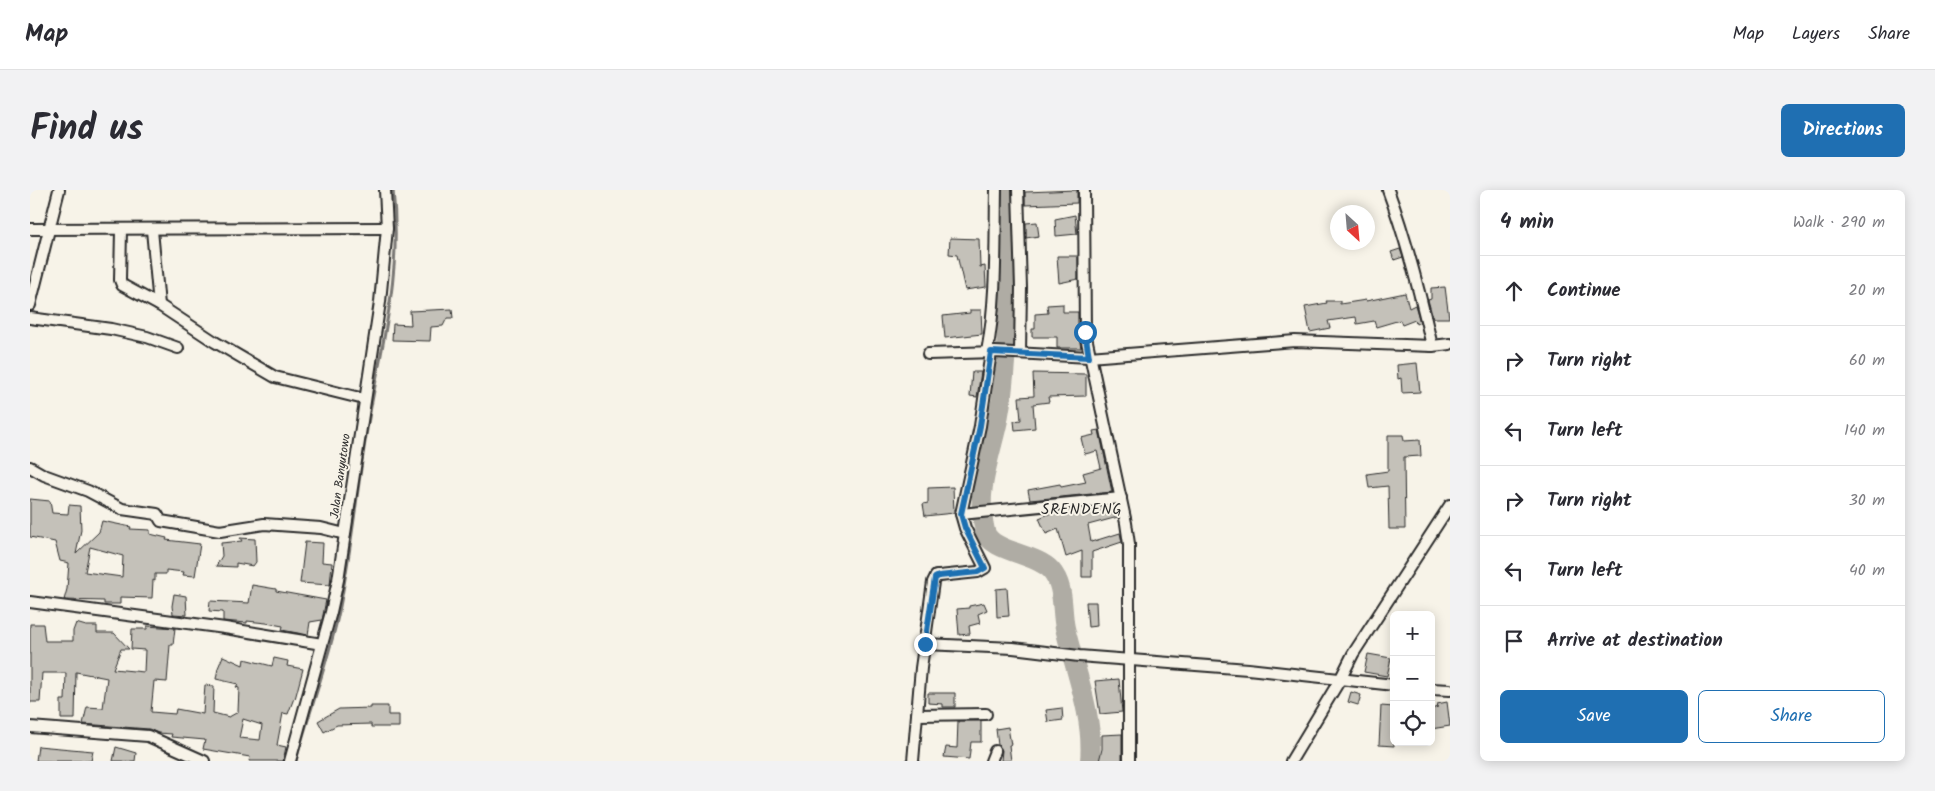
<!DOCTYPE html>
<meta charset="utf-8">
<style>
:root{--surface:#fff;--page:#f2f2f3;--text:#2b2b33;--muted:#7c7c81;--line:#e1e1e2;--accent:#1f6fb2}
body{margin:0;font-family:Kalam,sans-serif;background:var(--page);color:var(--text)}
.controls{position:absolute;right:15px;bottom:15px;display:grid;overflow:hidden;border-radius:8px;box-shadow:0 2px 12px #0003}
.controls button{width:45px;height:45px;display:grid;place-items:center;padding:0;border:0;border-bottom:1px solid var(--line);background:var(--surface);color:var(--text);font:25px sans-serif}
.compass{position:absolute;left:1300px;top:15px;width:45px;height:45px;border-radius:50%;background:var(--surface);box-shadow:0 2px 12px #0003;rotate:154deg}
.stop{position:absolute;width:15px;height:15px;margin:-11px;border:4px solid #1f6fb2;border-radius:50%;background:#fff}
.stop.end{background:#1f6fb2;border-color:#fff;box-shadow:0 1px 5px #0008}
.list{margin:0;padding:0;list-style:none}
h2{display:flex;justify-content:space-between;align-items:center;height:65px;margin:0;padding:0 20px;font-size:21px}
h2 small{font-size:16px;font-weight:400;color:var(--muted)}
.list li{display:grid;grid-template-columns:32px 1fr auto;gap:15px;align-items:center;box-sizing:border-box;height:70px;padding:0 20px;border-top:1px solid var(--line)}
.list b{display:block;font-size:19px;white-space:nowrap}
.list em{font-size:16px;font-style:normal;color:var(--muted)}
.actions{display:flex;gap:10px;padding:15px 20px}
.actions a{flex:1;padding:11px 0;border:1px solid var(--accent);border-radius:8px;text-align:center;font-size:18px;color:var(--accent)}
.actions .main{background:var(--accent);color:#fff}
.icon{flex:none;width:28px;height:28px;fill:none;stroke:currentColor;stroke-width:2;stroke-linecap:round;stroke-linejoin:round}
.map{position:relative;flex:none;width:1420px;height:571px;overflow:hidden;border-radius:8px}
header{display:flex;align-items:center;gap:30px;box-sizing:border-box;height:70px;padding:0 25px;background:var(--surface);border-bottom:1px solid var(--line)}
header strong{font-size:24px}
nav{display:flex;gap:28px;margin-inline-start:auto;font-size:18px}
.intro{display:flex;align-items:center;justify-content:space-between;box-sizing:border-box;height:120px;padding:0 30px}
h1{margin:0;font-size:35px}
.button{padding:12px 22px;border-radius:8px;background:var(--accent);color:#fff;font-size:18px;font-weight:700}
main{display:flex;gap:30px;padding:0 30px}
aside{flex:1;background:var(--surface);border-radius:8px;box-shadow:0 2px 12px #0003}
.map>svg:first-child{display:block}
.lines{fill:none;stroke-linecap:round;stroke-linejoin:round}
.stream{stroke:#7a7874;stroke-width:3}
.river{stroke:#afaca4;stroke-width:20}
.building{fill:#c4c1b9;stroke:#2b2b2b;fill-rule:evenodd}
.minor-casing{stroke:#2b2b2b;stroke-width:14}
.minor{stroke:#f7f3e8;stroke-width:10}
.route{stroke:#1f6fb2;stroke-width:6}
.labels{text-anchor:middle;stroke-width:4;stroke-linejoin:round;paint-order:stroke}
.street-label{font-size:12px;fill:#2b2b2b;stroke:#f7f3e8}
.quarter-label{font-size:15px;letter-spacing:1px;fill:#2b2b2b;stroke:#f7f3e8}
</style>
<header>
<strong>Map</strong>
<nav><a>Map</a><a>Layers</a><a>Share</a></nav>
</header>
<div class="intro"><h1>Find us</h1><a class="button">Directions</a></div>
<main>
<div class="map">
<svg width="1420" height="571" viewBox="0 0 1420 571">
<rect width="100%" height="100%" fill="#f7f3e8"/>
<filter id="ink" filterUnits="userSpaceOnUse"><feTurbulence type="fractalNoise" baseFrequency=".02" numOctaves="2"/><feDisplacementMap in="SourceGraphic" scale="10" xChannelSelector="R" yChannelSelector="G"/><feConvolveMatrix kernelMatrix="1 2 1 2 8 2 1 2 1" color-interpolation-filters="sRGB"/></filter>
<g filter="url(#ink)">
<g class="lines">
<path class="stream" d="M266,571C279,522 297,475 308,426C322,361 327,294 339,228C353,148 372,83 363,0"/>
<path class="river" d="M977,0C976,26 979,53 979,79C979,114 977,150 974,185C973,200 971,215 968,230C960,268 945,302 955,341C960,362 1006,363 1021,380C1035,396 1031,419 1035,438C1045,481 1064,526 1060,571"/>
</g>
<g class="building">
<polygon points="1047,0 1047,13 995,15 995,2"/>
<polygon points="1045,25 1047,44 1026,46 1025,29"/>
<polygon points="1007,32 1009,46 996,48 996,33"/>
<polygon points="920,48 949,49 950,77 955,76 956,97 935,100 927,65 919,64"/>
<polygon points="1370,59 1373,67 1364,70 1361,62"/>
<polygon points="1027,66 1048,66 1048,89 1029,93"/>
<polygon points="1415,97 1419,128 1403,128 1398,110 1401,109 1401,98"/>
<polygon points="1375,103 1379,118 1385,115 1390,132 1386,134 1385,130 1372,135 1370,130 1346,137 1344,131 1327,134 1326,127 1298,131 1300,138 1280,142 1275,117 1297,113 1296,111 1310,111 1310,114 1336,110 1336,111"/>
<polygon points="1033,114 1033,122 1048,122 1048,142 1051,158 1027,158 1027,147 1002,147 1002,139 1005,139 1005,124 1018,123 1017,115"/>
<polygon points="422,119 423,128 417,128 413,136 401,137 400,151 362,150 363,134 381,135 380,121"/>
<polygon points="940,120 951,120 952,144 915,148 913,126 940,123"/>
<polygon points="1387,173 1390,202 1372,203 1371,188 1368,189 1367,175"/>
<polygon points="942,182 951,182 947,207 940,206"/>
<polygon points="1003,183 1056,184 1056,206 1018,207 1019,212 1003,214 1005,238 985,240 984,231 991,230 989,207 1004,206"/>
<polygon points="1069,240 1082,302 1000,310 998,300 1030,294 1031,297 1056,292 1053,283 1071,278 1067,261 1055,264 1051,248 1064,245 1063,241"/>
<polygon points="1358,245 1373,245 1374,251 1390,250 1391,266 1374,267 1375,339 1359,339 1358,296 1339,298 1337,284 1358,281"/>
<polygon points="923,297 924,323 895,326 893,314 898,313 898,298"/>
<path d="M0,309L20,311L22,323L38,324L39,315L50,316L51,340L46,364L69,342L72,331L101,337L100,339L120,340V344L137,348L136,350L170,354L165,386L153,385L154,382L136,380V384H125V391L123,390L122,408L90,407V414H74V411L34,410L37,399L39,373L30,371L25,352L0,347ZM60,357L93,366L92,387L55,382Z"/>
<polygon points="1085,315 1088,327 1058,335 1061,352 1090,343 1092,352 1062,362 1062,387 1052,387 1052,361 1036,367 1028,339 1016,344 1009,328 1026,321"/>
<polygon points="210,348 225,349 226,372 223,376 206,373 206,377 186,376 192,366 191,353 212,351"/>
<polygon points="275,352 293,353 292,372 302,373 300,395 270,393"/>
<polygon points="222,395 246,399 246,401 296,410 292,430 280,432 278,445 252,440 253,436 236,433 217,431 217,433 193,431 193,422 179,421 180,411 219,413"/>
<polygon points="977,398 979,426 967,427 966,399"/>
<polygon points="144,404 156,406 157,425 143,424 142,416"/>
<polygon points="1056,412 1066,412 1067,436 1058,437"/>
<polygon points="954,413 957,420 948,424 950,433 939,436 940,444 929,445 927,419 939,418 939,416"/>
<path d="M46,433L56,436H67V443H84L99,459H91L83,479L114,482L115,460L101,459L102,439H117V436L145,438L143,455H140L137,492L124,491L121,522L145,524L146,519L173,524L175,495L184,496L183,523L199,527L208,522L209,498L206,497L208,494L186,489L188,478L193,466L213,475L214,469L242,476L244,468L258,471L257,476L273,479L265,509L264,508L258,524L253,523L247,555L256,557L253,571H219L220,567L173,559L175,550L141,547L142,544L128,543L119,539L53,534L57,517L73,518L77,488L46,482L45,529H31V510H35L36,483H12L10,512H0V434H13L15,451H43V441ZM213,529L232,535L230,550L209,548Z"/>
<polygon points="1338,464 1361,468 1357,486 1334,482"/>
<polygon points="1089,489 1092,522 1070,524 1065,491"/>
<polygon points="1321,502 1331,505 1328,515 1318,512"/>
<polygon points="898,503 925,503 925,517 913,517 913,514 898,513"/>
<polygon points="1417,512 1420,536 1401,539 1401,519 1408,517 1407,514"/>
<polygon points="341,516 358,516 358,525 369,525 369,537 341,537 341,534 307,535 294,542 288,531 309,519 341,518"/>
<polygon points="1351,516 1364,517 1364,556 1349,555"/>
<polygon points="1032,518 1033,530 1018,532 1016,520"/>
<polygon points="928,531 951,531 951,552 941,552 939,569 914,567 916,557 927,558"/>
<polygon points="978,537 981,555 979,555 981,571 971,571 972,560 968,555 966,539"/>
<polygon points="1092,544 1092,571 1069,571 1072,559 1072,545"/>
<polygon points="8,556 63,561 61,571 6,571"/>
<polygon points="86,557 106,563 105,571 83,571"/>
</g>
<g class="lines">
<defs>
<g id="minor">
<polyline points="988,0 991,98 990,163"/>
<polyline points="1054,0 1055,142 1096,333 1099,354 1099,571"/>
<path d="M1358,0C1377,51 1390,103 1402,156"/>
<polyline points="0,39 357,38"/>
<polyline points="91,40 90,90 92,95 129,115 185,152 245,187 334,209"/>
<polyline points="122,40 129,115"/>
<polyline points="0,115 29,0"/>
<polyline points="0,128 81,139 117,147 148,158"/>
<path d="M957,162C967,108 965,54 966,0"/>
<polyline points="898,164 965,162 1059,167 1265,151 1402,156 1420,154"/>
<polyline points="0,277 14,285 58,301 92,319 127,324 131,331 190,341 234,334 291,338 315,344"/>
<polyline points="931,324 1091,308"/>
<polyline points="0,412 195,438 292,454"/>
<polyline points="895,454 983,458 1049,466 1218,479 1364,495"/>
<polyline points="1401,499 1420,500"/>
<polyline points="887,525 956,524"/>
<polyline points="0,537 118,546 174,571"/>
<polyline points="260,571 301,422 308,390 350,112 357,38 355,0"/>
<polyline points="883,571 891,478 903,392 906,386 909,386 948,382 955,378 935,338 931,324 950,236 961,162"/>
<polyline points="961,571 965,561"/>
<polyline points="1261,571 1311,488 1323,464 1420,315"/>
</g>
</defs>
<use href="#minor" class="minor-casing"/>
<use href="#minor" class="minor"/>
</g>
</g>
<g class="lines" filter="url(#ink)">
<polyline class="route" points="895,454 905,388 909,386 948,382 955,378 935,338 931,324 950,236 961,162 1059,167 1055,142"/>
</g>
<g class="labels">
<g class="street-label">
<text transform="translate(310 286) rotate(-82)" y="4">Jalan Banyutowo</text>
</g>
<g class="quarter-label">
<text x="1052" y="324">SRENDENG</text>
</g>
</g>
</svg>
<div class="controls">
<button>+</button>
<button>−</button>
<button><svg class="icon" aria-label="locate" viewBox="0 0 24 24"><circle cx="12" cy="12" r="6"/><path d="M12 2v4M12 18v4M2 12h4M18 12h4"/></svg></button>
</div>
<svg class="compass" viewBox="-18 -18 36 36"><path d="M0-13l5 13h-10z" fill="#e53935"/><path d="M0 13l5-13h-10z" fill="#7c7c81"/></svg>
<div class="stop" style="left:1055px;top:142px"></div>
<div class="stop end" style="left:895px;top:454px"></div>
</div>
<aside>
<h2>4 min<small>Walk · 290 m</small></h2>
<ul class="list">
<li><svg class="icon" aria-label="ahead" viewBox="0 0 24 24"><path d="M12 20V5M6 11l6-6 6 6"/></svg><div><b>Continue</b></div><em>20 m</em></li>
<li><svg class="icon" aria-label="right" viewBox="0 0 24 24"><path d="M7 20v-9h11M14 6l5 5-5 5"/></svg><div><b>Turn right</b></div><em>60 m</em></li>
<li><svg class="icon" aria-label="left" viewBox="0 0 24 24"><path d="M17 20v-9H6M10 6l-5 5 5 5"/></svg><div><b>Turn left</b></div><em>140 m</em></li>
<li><svg class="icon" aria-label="right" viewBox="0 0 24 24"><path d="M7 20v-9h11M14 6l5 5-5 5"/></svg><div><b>Turn right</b></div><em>30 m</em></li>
<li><svg class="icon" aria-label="left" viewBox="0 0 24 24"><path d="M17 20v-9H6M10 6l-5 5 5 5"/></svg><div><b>Turn left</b></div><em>40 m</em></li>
<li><svg class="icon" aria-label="arrive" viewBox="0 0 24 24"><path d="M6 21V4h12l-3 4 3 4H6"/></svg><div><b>Arrive at destination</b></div></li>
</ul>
<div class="actions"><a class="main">Save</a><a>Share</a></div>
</aside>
</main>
